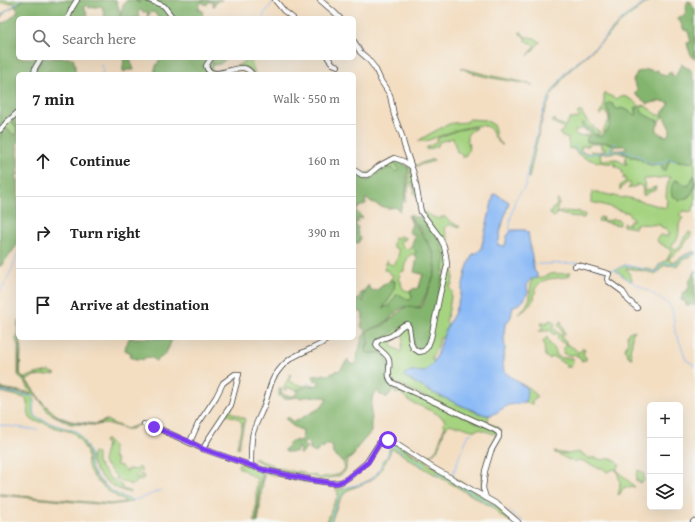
<!DOCTYPE html>
<meta charset="utf-8">
<style>
:root{--surface:#fff;--page:#f2f2f2;--text:#222;--muted:#767676;--line:#e0e0e0}
body{margin:0;font-family:"Gentium Book Plus",serif;background:var(--page);color:var(--text)}
.controls{position:absolute;right:12px;bottom:12px;display:grid;overflow:hidden;border-radius:6px;box-shadow:0 4px 16px #0002}
.controls button{width:36px;height:36px;display:grid;place-items:center;padding:0;border:0;border-bottom:1px solid var(--line);background:var(--surface);color:var(--text);font:20px sans-serif}
.stop{position:absolute;width:12px;height:12px;margin:-9px;border:3px solid #7c3aed;border-radius:50%;background:#fff}
.stop.end{background:#7c3aed;border-color:#fff;box-shadow:0 1px 4px #0008}
.list{margin:0;padding:0;list-style:none}
h2{display:flex;justify-content:space-between;align-items:center;height:52px;margin:0;padding:0 16px;font-size:17px}
h2 small{font-size:13px;font-weight:400;color:var(--muted)}
.list li{display:grid;grid-template-columns:26px 1fr auto;gap:12px;align-items:center;box-sizing:border-box;height:72px;padding:0 16px;border-top:1px solid var(--line)}
.list b{display:block;font-size:15px;white-space:nowrap}
.list em{font-size:13px;font-style:normal;color:var(--muted)}
.icon{flex:none;width:22px;height:22px;fill:none;stroke:currentColor;stroke-width:2;stroke-linecap:round;stroke-linejoin:round}
.map{position:relative;flex:none;width:695px;height:522px;overflow:hidden}
.search{position:absolute;background:var(--surface);box-shadow:0 4px 16px #0002;left:16px;top:16px;width:340px;height:44px;display:flex;align-items:center;gap:10px;box-sizing:border-box;padding:0 14px;border-radius:6px;color:var(--muted);font-size:15px}
.panel{position:absolute;background:var(--surface);box-shadow:0 4px 16px #0002;left:16px;top:72px;width:340px;height:268px;border-radius:6px}
.map>svg:first-child{display:block}
.green{fill:#a5d380;stroke:#60784e;fill-rule:evenodd}
.forest{fill:#84b56e;stroke:#506845}
.water{fill:#8bbaf6;stroke:#546b89}
.lines{fill:none;stroke-linecap:round;stroke-linejoin:round}
.stream{stroke:#8bbaf6;stroke-width:1}
.minor-casing{stroke:#3c3935;stroke-width:6}
.minor{stroke:#fff;stroke-width:4.5}
.route{stroke:#7c3aed;stroke-width:5}
</style>
<div class="map">
<svg width="695" height="522" viewBox="0 0 695 522">
<rect width="100%" height="100%" fill="#f6f6f2"/>
<filter id="ink" filterUnits="userSpaceOnUse"><feTurbulence type="fractalNoise" baseFrequency=".025" numOctaves="2"/><feDisplacementMap in="SourceGraphic" scale="8" xChannelSelector="R" yChannelSelector="G"/><feConvolveMatrix kernelMatrix="1 2 1 2 8 2 1 2 1" color-interpolation-filters="sRGB"/></filter>
<filter id="wash" filterUnits="userSpaceOnUse"><feTurbulence type="fractalNoise" baseFrequency=".012" numOctaves="4" result="noise"/><feDisplacementMap in="SourceGraphic" scale="16" xChannelSelector="R" yChannelSelector="G"/><feGaussianBlur stdDeviation="0.9" result="paint"/><feColorMatrix in="noise" values="0 0 0 0 0 0 0 0 0 0 0 0 0 0 0 0 0 1.4 0 .05"/><feComposite in="paint" operator="in"/></filter>
<g filter="url(#wash)">
<rect width="100%" height="100%" fill="#f3dec2"/>
<g class="green">
<polygon points="0,0 8,0 10,1 14,0 23,0 15,6 8,10 0,18 2,14 16,4 15,3 0,3"/>
<polygon points="650,0 621,22 609,35 567,73 552,94 550,95 566,72 599,44 624,17"/>
<path d="M521,31C526,40 528,36 535,38C537,39 538,41 540,42L528,56L534,47V45L525,40V37L520,34V32Z"/>
<path d="M213,58L212,63L213,65H212L211,70C219,72 231,69 239,65C243,63 246,59 250,58L255,74H253L246,68L210,72L208,64Z"/>
<path d="M461,68L492,76L523,82L533,85C510,80 482,79 461,68Z"/>
<path d="M605,93L616,99C618,98 620,96 622,96C627,96 637,102 639,106H642L644,105L658,115L663,116L662,118L659,120V123L657,120L645,115L638,107L635,108L637,115H636L627,110L620,108L619,110L613,106L606,107C610,113 610,120 610,128L606,130L601,137L594,135L592,129L588,127L583,128L587,130L591,134L587,137V142C597,142 608,141 615,146L612,148V150H622V152L629,155L630,157H636L650,165H662L666,169L670,159C679,162 686,161 695,163V174L688,186L677,180L672,196L679,199V201L689,197L692,191L695,181V206L693,207V210L689,212C685,210 682,211 680,214V216L683,218C677,224 680,230 678,237C677,240 674,243 672,245L673,248L675,249L677,248L681,245L683,239L689,232L691,233V235L681,249L674,254L669,259L671,262H675L685,255L695,251V254L688,257L676,266L666,265L663,266L657,273L654,274L649,272L626,268L629,272L632,280L630,281L615,270L625,265L641,269L647,268L653,271H655L660,264L667,260L671,252L668,248L665,247V246L659,243L656,239L661,234L663,236H668L670,234L669,232H667L666,228H662L660,225L636,224L635,228L623,226V223L629,224L630,221H633V218L630,217L628,212H624L604,205L591,202V195L593,194L592,191L623,198L625,197L666,208L667,199L666,196L667,187L670,177H668L648,179H645L644,181L645,191L655,187H656V190L650,192L645,195H643V192L642,186L636,184L637,186H636L628,189L631,184L630,183C626,182 623,186 620,190V186C623,182 627,182 626,177L623,179L624,175L622,173L623,170L615,166V163C603,164 579,160 573,148L569,149L568,139L561,136V134L559,133L561,131H563L564,128L552,122L554,119L555,122L566,126L570,119L579,118L580,117L578,115V112H582C583,118 594,128 599,131V132L596,134L597,135C604,133 605,126 609,120L606,111H605L601,115L599,114L601,112L602,109L604,107V94ZM583,129L589,133L588,135L577,136L575,131L576,130ZM591,144H601V149L605,148V151L596,152L591,151L590,154L583,152L580,151L582,146H588ZM617,152L623,154L626,156L625,162L627,163V164H624L617,159L602,160H601L600,154Z"/>
<path d="M550,96L551,97L543,116L539,131L529,178H528C528,168 531,159 533,150C538,131 542,113 550,96Z"/>
<path d="M13,119V123L17,128L16,129L17,133L15,135H13L7,129L1,133L0,139C0,127 4,126 13,119Z"/>
<path d="M469,119L485,120L494,125L496,138L503,145H502C499,143 496,139 494,136C492,133 492,130 489,128C478,119 439,137 426,141H418C427,135 437,130 447,125C452,122 461,123 467,122Z"/>
<path d="M476,127L475,129C471,131 466,134 467,139C467,141 469,143 469,146C469,151 466,155 463,158L461,154L457,152L453,138L439,142L438,146L427,150L426,148C431,145 436,144 438,138L458,130Z"/>
<path d="M394,159L391,163L396,165L399,169L395,172L391,168L380,172L368,181L354,172C368,178 382,166 394,159Z"/>
<path d="M433,159L434,161L413,167L422,210C426,214 435,218 440,219L441,217H445C449,222 455,223 460,227L459,228C453,225 450,223 444,228C451,242 451,255 451,270L454,271L452,285H450V289L452,291L449,309L446,323L448,324L446,330L444,337L440,338L438,346L431,359L435,361L431,366L425,372L411,371L405,374V377L431,392L478,413L489,415L488,422L502,430L499,432L390,380V366L377,344L401,326L409,327L446,274L421,212L413,167L424,162ZM403,331L404,333L401,352L395,348L390,346C393,341 399,337 403,331Z"/>
<path d="M408,166L411,167L417,197L414,194V189L412,187V182H410L405,203C404,191 412,179 408,166Z"/>
<polygon points="557,200 559,201 559,205 557,207 557,212 558,213 561,211 577,212 579,211 580,212 580,213 585,214 584,218 564,215 558,213 554,217 550,214 553,208 556,207"/>
<polygon points="601,217 603,218 602,220 605,221 607,220 611,221 612,219 619,220 620,222 619,225 598,221 599,218"/>
<path d="M400,236L406,238L405,240H401L400,242L404,248L407,249L412,247L416,251L415,255L411,254C407,258 404,265 404,271L401,272L398,280L401,281C401,287 403,291 410,291L412,296V298L410,300C408,300 401,295 397,294L390,307L388,306L383,308L390,298L395,281L390,280L392,277H393V275L389,273V271L384,270L387,260V262L392,265C397,261 400,254 398,249L395,248L393,246L394,237L397,238Z"/>
<path d="M571,272L569,276L566,277L548,279L540,283L536,287L534,299L530,304L525,310L518,314L526,306L530,298V291L532,278C539,279 545,276 551,274C558,273 565,275 571,272Z"/>
<path d="M551,320L554,322L555,324L553,327L561,336C563,332 560,328 558,325L561,321L565,334L562,335V339L566,341V344L574,348L578,352H580L583,348L585,349L583,355L586,357V360L581,361L580,358L577,357V354C572,355 568,357 563,353L565,344L557,339L558,336L555,333L554,335L552,333V331L551,329L549,331H539L543,330V328L541,326L542,322L548,323V321Z"/>
<polygon points="18,321 18,338 20,347 20,374 23,379 35,374 49,371 56,374 34,376 26,381 43,403 53,413 57,416 70,422 97,425 107,420 112,423 127,429 142,423 131,429 126,429 110,424 91,425 70,424 49,413 38,398 34,395 26,392 0,389 0,388 32,393 25,383 18,375 18,346 16,340 16,338 18,336"/>
<polygon points="635,330 632,335 632,343 630,350 632,358 629,357 625,349 628,342 627,335 629,332"/>
<path d="M547,337L548,340L550,342L549,344C554,346 556,351 557,356L562,358H572L573,362L571,367H566V364C561,363 558,359 553,357L549,359L545,356L544,345L543,341Z"/>
<path d="M290,374L291,375L289,380L290,382L304,386L308,384L314,385L301,388L297,390L288,388L286,389V390H284C284,383 289,380 290,374Z"/>
<path d="M393,384L497,432L499,434C497,441 493,445 490,451C485,465 481,482 484,496L481,495L451,477V476L480,494H482C480,483 485,463 488,452C490,446 496,441 497,435L479,429C472,432 467,428 460,426C456,426 454,426 450,424L446,428L444,431L438,449L429,458L426,463L390,440H385L380,441L381,440L387,439H390L423,460L433,453L437,448L445,426L444,423L445,420C440,416 435,412 429,410C422,406 415,405 408,400C405,398 404,395 399,392L396,394L393,388Z"/>
<polygon points="527,387 530,388 537,396 535,400 531,401 533,403 532,404 526,403"/>
<path d="M0,390L32,395L34,397L33,412L36,417L55,425L75,431L78,433C81,439 86,445 89,452C91,457 89,462 91,467C96,483 117,496 132,500V502L110,505L86,503L0,495V494L110,504L126,502C112,494 96,484 89,469C87,464 88,458 87,453C85,447 79,440 75,434C70,430 61,430 54,427C50,426 45,422 40,422C37,421 34,422 31,419C27,415 29,404 25,398L14,395L0,392Z"/>
<path d="M231,405V412L245,419L238,449L237,447L242,424C240,418 232,416 226,415Z"/>
<polygon points="105,440 107,440 114,448 112,450 114,454 113,457 114,458 116,458 117,465 121,466 126,471 129,469 136,470 140,467 141,468 142,470 139,472 138,474 135,477 136,478 138,478 141,474 142,474 144,477 141,481 139,480 135,483 131,485 127,483 119,481 119,480 116,479 116,476 111,471 106,465 104,465 103,461 107,444 104,442"/>
<path d="M390,441L486,498L517,522C506,522 499,514 492,507L410,460L399,452L392,449H391C390,455 381,470 377,475C375,478 372,479 370,481L346,491L338,503L331,522H327L334,503L338,496V492L335,489C348,489 368,484 377,473C380,469 381,465 383,461C388,455 389,456 389,447L391,446Z"/>
<path d="M93,452L97,454V463L110,478L122,486V489L130,491V493C116,490 95,476 92,461C91,458 92,455 93,452Z"/>
<path d="M554,452L568,454L578,452L586,456L587,458H596L603,460L609,458L616,461L620,465L617,468V470L635,487L628,488L627,487C622,487 622,491 620,494L618,495C620,488 621,482 618,475L619,473L614,469L607,472L601,467L600,469L583,461H581L578,460L575,462L567,459Z"/>
<path d="M354,455C352,457 348,460 347,462C346,463 346,467 346,469C343,478 327,478 320,480L315,477L306,476L301,473L296,474L279,471L253,459L254,457L258,458V460C264,462 273,464 277,468L289,470L295,472L298,471L303,472L306,475H315L319,478C328,475 340,478 345,468L343,462Z"/>
<path d="M239,463L263,472L259,486L257,516L256,522H254C257,508 255,493 257,479L238,467Z"/>
<polygon points="638,470 644,473 644,481 640,483 639,481 636,481 636,479 637,477 636,474 638,472"/>
<path d="M265,471L324,483L322,486L265,473L262,483L263,484C260,496 261,509 258,522H257L258,516L260,486Z"/>
</g>
<g class="forest">
<path d="M23,0H77L67,18H18V58H41L33,74H18V112L0,129V24C8,21 13,17 18,11L15,6Z"/>
<polygon points="78,0 116,0 120,12 120,18 105,18 102,6 89,8 88,5 84,6 84,7 89,18 69,18"/>
<path d="M127,0H133L140,3L135,0H146L160,5L172,18H158L155,13L152,12L150,13L147,18L148,12H144L140,10L138,12L140,18H121C121,11 122,5 127,0Z"/>
<polygon points="150,0 222,0 218,0 214,6 213,6 213,2 208,2 207,5 201,2 198,9 203,11 202,18 174,18 169,10"/>
<path d="M688,1L691,2L693,7L695,9V60C691,55 688,50 687,43L691,42L688,31L684,30L680,21L678,20V17C692,15 683,10 688,1Z"/>
<polygon points="42,58 73,58 75,65 75,74 54,74 50,70 49,71 51,74 34,74"/>
<path d="M123,58H130L134,70H126L125,72L123,71C122,67 125,62 123,58Z"/>
<path d="M160,58H210L206,63L208,74H158L155,73C154,67 158,64 160,58Z"/>
<polygon points="213,58 227,58 220,64 213,65 212,63"/>
<path d="M681,64L687,68H689C691,70 693,73 693,77L692,78L695,80V163C686,161 679,162 670,159L666,169L663,171L662,170V165L647,164L636,157H630L629,155L622,152V150L626,149V146H615L608,143L587,142V139L591,134L587,130L583,128L581,124L583,122L590,129L593,131L594,135L601,137C611,128 614,119 606,107L607,104L609,103L613,104V106L619,110L620,108L627,110L636,115L637,114L635,108C637,107 639,107 642,109L641,111C647,119 653,116 659,123C653,129 660,136 667,136L670,132V129L662,113L669,105V103C663,100 654,102 648,104L636,95L635,93L638,90L633,81L637,72L643,71L647,69L654,71L658,70L659,73L665,76H667L670,71L672,73V75H673L674,77H675L679,69L682,66Z"/>
<path d="M18,113V144L17,143L16,144L18,148V175L15,177L16,178L18,179V239L16,241L18,244L0,267V139L2,130L5,128C9,129 11,134 15,135L17,133L16,130L17,128L13,123V119Z"/>
<path d="M396,159L407,166L408,169L406,191L400,211L395,207C386,211 374,203 366,199L365,200L366,204L359,207L356,211L363,218L362,219L359,218L358,219V222L355,225L358,227L357,230L359,236L361,238L358,243L354,242V172L368,181L380,172L391,167L395,172L399,169L396,165L391,163L392,161Z"/>
<path d="M695,175C695,182 695,193 688,197C685,199 681,199 678,201L679,199L672,196C670,190 672,185 674,180L688,186Z"/>
<path d="M408,215L419,230L434,254L435,269L434,276L420,307C415,308 409,305 404,307C395,310 390,321 381,325C377,328 370,328 367,331L369,330L382,326L404,308L408,307L419,308L422,307L434,276L436,269L434,254L420,229L409,215H412L414,217H421L422,215L439,237L446,258L430,338L424,351L415,349L409,325L399,328L376,343L384,354L378,352L370,353L367,352L366,349L369,342L367,332L368,342L365,351C370,355 372,353 377,353C381,353 384,355 386,356L393,386L391,393L386,398V396L380,395L377,391L373,395L372,400L371,413L372,418L371,422V432L357,448L354,455L343,462L333,454L332,445H325L324,447L321,448L316,453L310,450V446H309V442H306L303,444L305,447H307V448L301,454H299L300,449L298,448L296,452H286L284,450C292,444 286,439 300,441C302,438 304,433 302,430C297,428 291,427 289,421L285,419L286,418L288,417L294,422L320,408L324,404L327,398C319,396 308,396 300,398L299,397L283,399V396H279V388H281L282,393L284,395C289,397 296,397 298,391L297,390L301,388L318,385L319,382L318,380L315,381L313,376C317,375 320,376 324,374L326,375H329L330,374L336,372L337,370L338,371L340,370L342,367L348,359L349,363L355,365L362,338L366,332L364,329L361,327L363,318L362,312L354,311V301L358,300L362,291H364L363,302C364,296 363,289 369,285L368,287L374,291L377,290L383,285L386,284L390,280L395,281V282L394,291L383,308L388,306L390,307L391,305L390,304L397,294C402,295 406,300 410,300L412,298V296L410,291L415,288L416,289L419,287L423,274H422L414,272L417,258L415,255L416,251L412,247V244L415,235L414,234H411L409,232L410,229L412,224Z"/>
<path d="M695,270V306L692,304C690,305 689,306 686,305L685,301L681,300L683,292H686L690,285L688,284Z"/>
<polygon points="19,338 21,347 20,375 26,380 43,403 57,416 71,421 95,424 107,420 97,425 78,423 70,422 53,413 43,403 26,381 21,376 20,372 20,347"/>
<path d="M129,338H172C169,349 166,356 155,361L153,358H150L147,357L142,360L141,359H136L130,357L131,353L125,350L126,345L127,344Z"/>
</g>
<path class="water" d="M494,194L498,195L509,202L501,229L498,245L505,246L507,236L512,230H525L528,232L534,270L537,274V278C527,279 526,284 528,292C524,300 523,304 513,306L511,317L505,325L504,334L505,350L503,358V363L504,371L506,373L521,384L527,387L526,403L508,405L496,413L491,415H485L467,408L431,392L405,377L404,374L411,371L425,372C438,361 440,345 445,331C448,325 451,319 454,314C456,308 458,302 460,296C464,282 466,266 473,254L477,253L481,249Z"/>
<g class="lines">
<g class="stream">
<polyline points="0,16 16,4 19,0"/>
<polyline points="263,18 264,14 273,2"/>
<polyline points="101,65 103,71 102,74"/>
<polyline points="551,94 566,72 598,44 624,17 649,0"/>
<path d="M574,145L577,151C592,159 604,149 620,151C625,152 631,152 636,154C641,156 644,161 649,163C654,165 660,163 665,163L668,158L677,162L682,163"/>
<polyline points="610,150 612,146 616,143"/>
<polyline points="510,232 510,221 515,200 526,185 528,169 539,127 543,111 550,96"/>
<polyline points="534,264 541,264 578,263"/>
<path d="M589,266L603,270H615L625,265C635,267 645,269 654,272H657L660,265L663,263L675,264L686,256L695,252"/>
<polyline points="615,270 624,277 663,300 670,305 673,313 675,332 681,345 686,360 693,364 695,367"/>
<polyline points="0,292 12,269 18,253"/>
<path d="M0,391L31,396L34,399L33,411L36,417L55,425L76,431L78,433C82,439 88,447 90,454C92,459 89,464 92,469C98,481 121,502 135,500C144,498 153,493 161,490"/>
<polyline points="0,425 38,430"/>
<polyline points="435,472 440,475 449,479 463,488 498,508"/>
<polyline points="452,475 455,469 460,454 469,434 473,433"/>
<polyline points="508,511 509,511 523,522"/>
<polyline points="330,522 336,504 344,490 347,487 361,484 369,481 376,474 379,470 382,462 388,455 389,446 393,446 401,451 413,459 417,460 420,464 424,465"/>
</g>
</g>
</g>
<g filter="url(#ink)">
<g class="lines">
<defs>
<g id="minor">
<polyline points="149,0 164,6 173,18"/>
<polyline points="275,0 284,11 293,18"/>
<polyline points="320,0 335,13 340,18"/>
<polyline points="68,18 72,8 77,0"/>
<path d="M354,41L360,52L367,58L375,68L381,81L390,95L394,115L402,136L404,145L414,174L421,212L439,236L444,246L446,256L447,265L445,274L440,294L431,338L428,346L424,351L419,352L413,348L411,342L409,327L407,324C400,325 398,332 392,335C386,339 378,337 376,345C379,351 387,353 389,360C391,369 385,376 393,383L495,430L499,433V437L491,451L485,471L483,488L486,498"/>
<path d="M211,58L206,66C210,82 235,66 244,68C248,69 250,71 252,74"/>
<polyline points="328,58 333,64 338,66"/>
<polyline points="34,74 35,68 41,58"/>
<polyline points="0,130 6,123 18,112"/>
<polyline points="354,170 362,175 368,175 379,166 394,158 403,161 411,166"/>
<polyline points="575,266 578,265 609,274 607,279 608,281 623,292 628,300 637,308"/>
<polyline points="144,424 162,430 203,449 264,470 311,480 332,483 341,482 348,478 367,462 380,442 385,440 390,440 430,466 497,504 518,522"/>
<polyline points="190,442 198,424 216,397 223,383 235,374 239,374 231,405 209,438 203,449"/>
<path d="M251,466C251,456 251,447 252,438C253,426 263,412 266,400C269,392 270,384 274,377C278,371 283,364 289,360C301,351 319,348 329,338"/>
<polyline points="693,522 694,521"/>
</g>
</defs>
<use href="#minor" class="minor-casing"/>
<use href="#minor" class="minor"/>
</g>
</g>
<g class="lines" filter="url(#ink)">
<polyline class="route" points="154,427 190,442 203,449 264,470 311,480 332,483 338,483 345,480 363,466 368,462 380,442 388,440"/>
</g>
</svg>
<div class="controls">
<button>+</button>
<button>−</button>
<button><svg class="icon" aria-label="layers" viewBox="0 0 24 24"><path d="M12 4l9 5-9 5-9-5zM3 14l9 5 9-5"/></svg></button>
</div>
<div class="stop" style="left:388px;top:440px"></div>
<div class="stop end" style="left:154px;top:427px"></div>
<div class="search"><svg class="icon" aria-label="search" viewBox="0 0 24 24"><circle cx="10" cy="10" r="6"/><path d="M15 15l6 6"/></svg>Search here</div>
<section class="panel">
<h2>7 min<small>Walk · 550 m</small></h2>
<ul class="list">
<li><svg class="icon" aria-label="ahead" viewBox="0 0 24 24"><path d="M12 20V5M6 11l6-6 6 6"/></svg><div><b>Continue</b></div><em>160 m</em></li>
<li><svg class="icon" aria-label="right" viewBox="0 0 24 24"><path d="M7 20v-9h11M14 6l5 5-5 5"/></svg><div><b>Turn right</b></div><em>390 m</em></li>
<li><svg class="icon" aria-label="arrive" viewBox="0 0 24 24"><path d="M6 21V4h12l-3 4 3 4H6"/></svg><div><b>Arrive at destination</b></div></li>
</ul>
</section>
</div>
